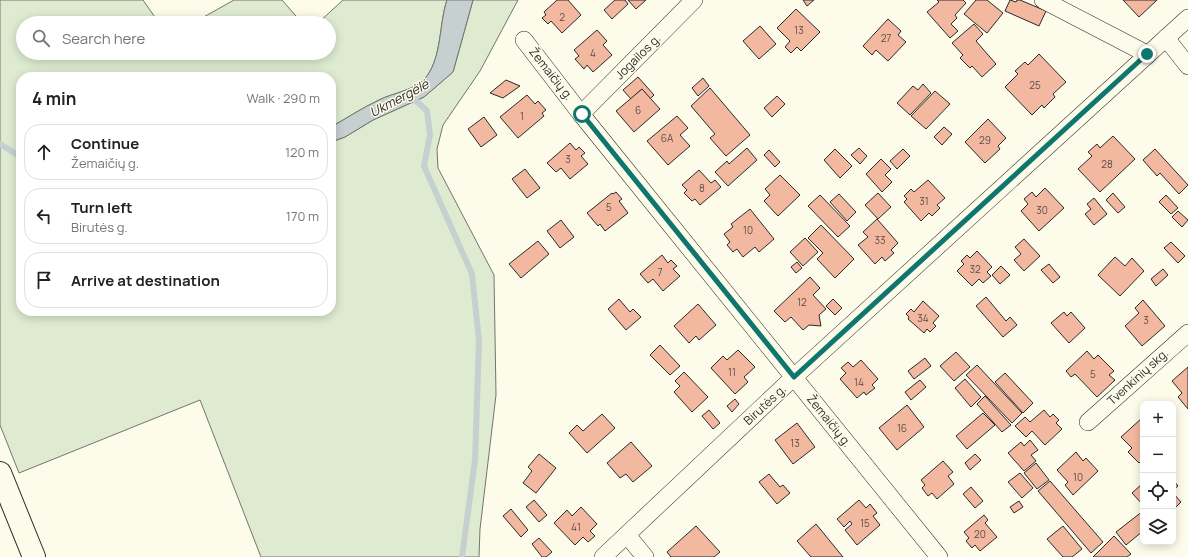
<!DOCTYPE html>
<meta charset="utf-8">
<style>
:root{--surface:#fff;--page:#f6f6f6;--text:#222;--muted:#767676;--line:#e0e0e0}
body{margin:0;font-family:Manrope,sans-serif;background:var(--page);color:var(--text)}
.controls{position:absolute;right:12px;bottom:12px;display:grid;overflow:hidden;border-radius:8px;box-shadow:0 2px 10px #0003}
.controls button{width:36px;height:36px;display:grid;place-items:center;padding:0;border:0;border-bottom:1px solid var(--line);background:var(--surface);color:var(--text);font:20px sans-serif}
.stop{position:absolute;width:12px;height:12px;margin:-9px;border:3px solid #0f766e;border-radius:50%;background:#fff}
.stop.end{background:#0f766e;border-color:#fff;box-shadow:0 1px 4px #0008}
.list{margin:0;padding:0;list-style:none}
h2{display:flex;justify-content:space-between;align-items:center;height:52px;margin:0;padding:0 16px;font-size:17px}
h2 small{font-size:13px;font-weight:400;color:var(--muted)}
.list li{display:grid;grid-template-columns:26px 1fr auto;gap:12px;align-items:center;box-sizing:border-box;height:56px;margin:0 8px 8px;padding:0 8px;border:1px solid var(--line);border-radius:16px}
.list b{display:block;font-size:15px;white-space:nowrap}
.list p{margin:0;font-size:13px;white-space:nowrap;color:var(--muted)}
.list em{font-size:13px;font-style:normal;color:var(--muted)}
.icon{flex:none;width:22px;height:22px;fill:none;stroke:currentColor;stroke-width:2;stroke-linecap:round;stroke-linejoin:round}
.map{position:relative;flex:none;width:1188px;height:557px;overflow:hidden}
.search{position:absolute;background:var(--surface);box-shadow:0 2px 10px #0003;left:16px;top:16px;width:320px;height:44px;display:flex;align-items:center;gap:10px;box-sizing:border-box;padding:0 14px;border-radius:22px;color:var(--muted);font-size:15px}
.panel{position:absolute;background:var(--surface);box-shadow:0 2px 10px #0003;left:16px;top:72px;width:320px;height:244px;border-radius:16px}
.map>svg:first-child{display:block}
.green{fill:#deebd1;stroke:#74746e}
.water{fill:#c7d0d0;stroke:#74746e}
.lines{fill:none;stroke-linecap:round;stroke-linejoin:round}
.stream{stroke:#c7d0d0;stroke-width:6}
.building{fill:#f2b8a0;stroke:#2b2b2b}
.minor-casing{stroke:#2b2b2b;stroke-width:18}
.tertiary-casing{stroke:#2b2b2b;stroke-width:24}
.minor{stroke:#fdfbea;stroke-width:17}
.tertiary{stroke:#fdfbea;stroke-width:22}
.route{stroke:#0f766e;stroke-width:5}
.labels{text-anchor:middle;stroke-width:3;stroke-linejoin:round;paint-order:stroke}
.number-label{font-size:10px;fill:#5d4e48}
.street-label{font-size:12px;fill:#2b2b2b;stroke:#fdfbea}
.water-label{font-size:13px;font-style:italic;fill:#2b2b2b;stroke:#fdfbea}
</style>
<div class="map">
<svg width="1188" height="557" viewBox="0 0 1188 557">
<rect width="100%" height="100%" fill="#fdfbea"/>
<g class="green">
<path d="M0,0H143L159,23H23V53H329V23H318L343,0H447C439,24 442,55 427,76C418,90 392,93 379,100C362,108 347,118 331,127V77H21V311H331V142L345,137L373,120L424,97L453,72L473,0H518L480,71L443,125L437,149L438,168L494,275L496,395L480,529L479,557H261L200,400L19,473L0,425Z"/>
<polygon points="234,0 282,0 302,23 193,23"/>
</g>
<path class="water" d="M447,0H473L453,72L424,97L373,120L345,137L331,142V127C347,118 362,108 379,100C392,93 418,90 427,76C442,55 439,24 447,0Z"/>
<g class="lines">
<g class="stream">
<polyline points="411,96 427,111 430,135 424,166 472,274 479,341 475,460 462,557"/>
<polyline points="0,144 16,154 21,155"/>
</g>
</g>
<g class="building">
<polygon points="557,0 568,0 581,15 562,33 551,21 548,24 542,18 546,15 544,12"/>
<polygon points="615,0 625,0 628,4 612,19 604,10"/>
<polygon points="628,0 646,0 636,9"/>
<polygon points="803,0 814,0 807,6"/>
<polygon points="937,0 963,0 966,3 955,15 957,18 951,24 958,31 950,38 927,12 939,2"/>
<polygon points="976,0 987,0 1003,13 987,33 964,14"/>
<polygon points="1010,0 1016,2 1017,0 1020,0 1046,11 1039,26 1005,11"/>
<polygon points="1123,0 1157,0 1139,17"/>
<polygon points="796,9 820,32 801,51 797,47 791,53 785,47 790,41 777,28"/>
<polygon points="888,19 901,31 898,35 906,42 888,61 876,50 872,55 863,46"/>
<polygon points="974,24 983,34 976,41 996,64 982,77 972,66 970,68 960,58 963,55 952,43"/>
<polygon points="760,26 776,44 759,59 743,41"/>
<polygon points="597,30 607,41 603,45 612,55 593,72 587,65 584,69 575,59 579,56 574,50"/>
<polygon points="1039,54 1066,82 1053,94 1055,97 1044,108 1042,105 1032,115 1005,87 1018,74 1015,71 1025,62 1028,65"/>
<polygon points="638,77 654,95 650,99 642,89 631,99 623,90"/>
<polygon points="703,78 709,86 698,96 692,88"/>
<polygon points="506,80 520,86 503,98 490,93"/>
<polygon points="923,84 931,93 910,115 897,103 913,86 918,90"/>
<polygon points="710,88 750,135 726,156 710,138 715,134 691,106"/>
<polygon points="642,89 660,109 634,132 616,111"/>
<polygon points="935,91 950,104 926,129 911,116"/>
<polygon points="527,95 535,104 538,101 546,110 542,113 544,116 518,138 500,117"/>
<polygon points="777,96 785,104 772,117 764,108"/>
<polygon points="677,116 688,128 680,135 690,146 668,165 647,141"/>
<polygon points="484,117 497,135 481,147 468,129"/>
<polygon points="988,119 1006,138 998,146 1000,149 985,163 965,142"/>
<polygon points="944,127 952,134 942,145 934,137"/>
<polygon points="1113,136 1135,159 1100,192 1078,169 1092,156 1088,152 1097,144 1100,148"/>
<polygon points="570,143 576,150 579,147 585,153 581,156 588,164 570,179 561,168 556,172 547,163"/>
<polygon points="747,148 757,160 728,186 715,172 727,161 729,164"/>
<polygon points="859,148 867,156 860,164 851,155"/>
<polygon points="835,149 852,166 840,178 824,160"/>
<polygon points="903,149 910,156 897,169 890,161"/>
<polygon points="1155,149 1188,185 1179,194 1160,173 1157,176 1143,160"/>
<polygon points="769,150 780,162 775,167 764,155"/>
<polygon points="881,159 891,169 885,175 892,182 882,192 866,174"/>
<polygon points="525,169 540,188 527,198 512,179"/>
<polygon points="699,170 711,183 715,180 721,187 700,205 695,199 692,201 684,193 687,190 682,185"/>
<polygon points="780,175 800,195 778,216 764,201 770,195 765,189"/>
<polygon points="928,180 945,198 937,205 940,208 932,216 929,213 921,221 904,202 907,199 904,196 911,189 914,192"/>
<polygon points="1045,188 1064,208 1039,231 1021,211 1028,204 1024,199 1032,192 1036,197"/>
<polygon points="616,192 622,199 619,201 628,213 605,231 600,224 598,226 587,213 612,193 613,194"/>
<polygon points="878,193 891,207 878,219 865,205"/>
<polygon points="1113,193 1125,207 1118,213 1106,200"/>
<polygon points="839,194 856,212 847,221 830,202"/>
<polygon points="820,195 850,226 838,237 808,206"/>
<polygon points="1166,195 1178,208 1171,214 1159,202"/>
<polygon points="1094,198 1107,214 1094,225 1085,214 1091,209 1087,204"/>
<polygon points="750,209 774,239 759,252 755,247 743,257 737,249 733,252 727,245 730,242 724,234 733,227 731,224"/>
<polygon points="1178,211 1188,220 1182,227 1172,217"/>
<polygon points="877,219 898,243 891,250 894,253 885,261 882,257 875,264 858,245 868,237 863,232"/>
<polygon points="561,220 574,237 560,248 547,231"/>
<polygon points="821,225 854,259 835,278 817,259 823,253 808,238"/>
<polygon points="805,238 818,252 803,266 790,252"/>
<polygon points="1024,239 1040,256 1024,271 1014,260 1021,254 1015,247"/>
<polygon points="538,241 549,254 521,278 509,264"/>
<polygon points="1171,242 1185,256 1178,263 1164,248"/>
<polygon points="977,251 992,267 987,272 991,276 983,283 979,279 972,286 957,271 964,264 961,261 967,255 970,258"/>
<polygon points="662,255 668,263 671,260 677,266 673,269 680,276 663,291 653,279 648,283 640,274"/>
<polygon points="1115,257 1125,266 1132,258 1144,271 1120,296 1098,275"/>
<polygon points="797,262 802,268 796,273 791,267"/>
<polygon points="1049,264 1060,277 1053,283 1041,270"/>
<polygon points="1001,266 1010,275 1000,284 992,275"/>
<polygon points="1163,269 1168,275 1156,286 1151,279"/>
<polygon points="810,277 820,288 813,295 826,309 819,315 821,326 809,325 803,330 791,317 785,322 774,311"/>
<polygon points="986,297 1006,321 1010,317 1017,325 1003,337 976,306"/>
<polygon points="619,299 630,312 633,309 641,317 626,330 608,309"/>
<polygon points="833,299 842,308 835,315 826,306"/>
<polygon points="1143,300 1165,326 1142,346 1125,326 1139,313 1135,308"/>
<polygon points="923,301 939,316 933,323 936,326 930,332 927,329 924,333 908,319 909,317 906,314 911,309 914,312"/>
<polygon points="698,304 716,325 699,340 696,336 689,343 674,326"/>
<polygon points="1064,312 1067,316 1071,312 1085,328 1069,343 1051,323"/>
<polygon points="660,345 680,366 670,375 650,355"/>
<polygon points="738,350 755,367 744,377 748,382 735,394 711,368 723,356 727,360"/>
<polygon points="1087,351 1094,359 1098,355 1114,371 1109,375 1115,380 1097,397 1075,374 1071,377 1066,371"/>
<polygon points="956,352 970,367 954,381 940,366"/>
<polygon points="925,358 931,366 914,379 908,371"/>
<polygon points="861,360 878,379 872,385 875,388 866,395 864,392 857,398 840,379 846,373 841,368 848,362 853,367"/>
<polygon points="977,365 1022,413 1012,423 966,375"/>
<polygon points="1188,367 1188,409 1178,397 1182,393 1172,381"/>
<polygon points="684,372 708,397 692,412 674,392 680,386 675,381"/>
<polygon points="1005,373 1033,403 1023,413 995,382"/>
<polygon points="965,379 981,397 971,407 955,388"/>
<polygon points="920,380 926,387 911,400 905,392"/>
<polygon points="985,396 1011,425 1002,432 977,404"/>
<polygon points="735,399 739,404 732,412 727,406"/>
<polygon points="907,405 924,427 897,450 879,428"/>
<polygon points="709,410 720,423 713,429 702,416"/>
<polygon points="1044,410 1050,417 1053,414 1059,420 1056,423 1062,429 1045,445 1032,431 1026,437 1015,426 1025,417 1030,422"/>
<polygon points="983,413 995,425 967,449 956,436"/>
<polygon points="602,414 615,428 587,453 569,433 577,425 583,431"/>
<polygon points="1142,418 1143,459 1139,463 1128,452 1132,448 1121,437"/>
<polygon points="797,423 815,447 793,464 775,440"/>
<polygon points="1030,440 1038,450 1031,455 1036,461 1024,471 1008,453 1021,442 1024,446"/>
<polygon points="631,442 652,466 633,482 626,474 620,478 607,463"/>
<polygon points="1076,452 1083,461 1086,458 1098,471 1073,495 1065,485 1068,482 1057,470"/>
<polygon points="539,454 556,468 536,493 523,483 532,471 528,467"/>
<polygon points="975,454 981,460 970,470 965,463"/>
<polygon points="943,461 953,472 948,476 954,484 937,499 932,493 928,496 922,488 925,485 921,480"/>
<polygon points="1036,463 1049,480 1037,489 1024,473"/>
<polygon points="1020,473 1033,488 1022,498 1008,482"/>
<polygon points="769,474 780,487 783,485 790,493 777,504 759,482"/>
<polygon points="1173,480 1178,486 1173,490"/>
<polygon points="1050,481 1103,542 1091,553 1038,491"/>
<polygon points="1143,483 1143,505 1132,493"/>
<polygon points="971,487 983,501 975,508 963,494"/>
<polygon points="1173,493 1181,502 1173,510"/>
<polygon points="534,500 547,515 539,522 526,507"/>
<polygon points="859,500 866,508 870,504 877,513 873,516 880,525 857,545 845,530 852,524 850,521 844,527 837,519"/>
<polygon points="1019,501 1023,507 1014,513 1010,507"/>
<polygon points="581,507 597,524 590,531 595,536 588,542 583,537 575,545 554,523 567,510 572,516"/>
<polygon points="511,509 528,530 521,537 503,516"/>
<polygon points="1143,511 1143,531 1126,545 1116,532"/>
<polygon points="984,515 988,520 985,523 997,537 980,551 975,545 972,548 966,541 969,538 964,532"/>
<polygon points="816,524 843,557 811,557 797,541"/>
<polygon points="696,526 720,552 714,557 671,557 667,552"/>
<polygon points="1063,526 1082,549 1072,557 1063,557 1047,539"/>
<polygon points="1114,536 1131,554 1127,557 1093,557"/>
<polygon points="539,538 552,552 546,557 542,557 532,544"/>
</g>
<g class="lines">
<defs>
<g id="minor">
<polyline points="1043,0 1147,54"/>
<polyline points="1166,38 1188,66"/>
<polyline points="524,40 581,114 939,557"/>
<polyline points="581,114 694,0"/>
<polyline points="1088,422 1188,333"/>
<polyline points="627,535 645,557"/>
<polyline points="603,557 794,377 1188,18"/>
</g>
<polyline id="tertiary" points="0,473 34,557"/>
</defs>
<use href="#minor" class="minor-casing"/>
<use href="#tertiary" class="tertiary-casing"/>
<use href="#minor" class="minor"/>
<use href="#tertiary" class="tertiary"/>
</g>
<g class="lines">
<polyline class="route" points="582,114 794,377 1147,54"/>
</g>
<g class="labels">
<g class="number-label">
<text x="562" y="21">2</text>
<text x="799" y="34">13</text>
<text x="886" y="42">27</text>
<text x="593" y="57">4</text>
<text x="1035" y="89">25</text>
<text x="638" y="114">6</text>
<text x="522" y="120">1</text>
<text x="667" y="142">6A</text>
<text x="985" y="144">29</text>
<text x="568" y="163">3</text>
<text x="1107" y="168">28</text>
<text x="702" y="192">8</text>
<text x="924" y="205">31</text>
<text x="609" y="211">5</text>
<text x="1042" y="214">30</text>
<text x="748" y="234">10</text>
<text x="880" y="244">33</text>
<text x="975" y="273">32</text>
<text x="660" y="276">7</text>
<text x="802" y="306">12</text>
<text x="923" y="322">34</text>
<text x="1146" y="324">3</text>
<text x="732" y="376">11</text>
<text x="1093" y="378">5</text>
<text x="859" y="386">14</text>
<text x="902" y="432">16</text>
<text x="795" y="447">13</text>
<text x="1078" y="481">10</text>
<text x="865" y="527">15</text>
<text x="576" y="531">41</text>
<text x="980" y="538">20</text>
</g>
<g class="street-label">
<text transform="translate(638 57) rotate(-45)" y="4">Jogailos g.</text>
<text transform="translate(551 74) rotate(52)" y="4">Žemaičių g.</text>
<text transform="translate(1138 377) rotate(-42)" y="4">Tvenkinių skg.</text>
<text transform="translate(765 405) rotate(-43)" y="4">Birutės g.</text>
<text transform="translate(829 421) rotate(51)" y="4">Žemaičių g.</text>
</g>
<g class="water-label">
<text transform="translate(399 98) rotate(-28)" y="5">Ukmergėlė</text>
</g>
</g>
</svg>
<div class="controls">
<button>+</button>
<button>−</button>
<button><svg class="icon" aria-label="locate" viewBox="0 0 24 24"><circle cx="12" cy="12" r="6"/><path d="M12 2v4M12 18v4M2 12h4M18 12h4"/></svg></button>
<button><svg class="icon" aria-label="layers" viewBox="0 0 24 24"><path d="M12 4l9 5-9 5-9-5zM3 14l9 5 9-5"/></svg></button>
</div>
<div class="stop" style="left:582px;top:114px"></div>
<div class="stop end" style="left:1147px;top:54px"></div>
<div class="search"><svg class="icon" aria-label="search" viewBox="0 0 24 24"><circle cx="10" cy="10" r="6"/><path d="M15 15l6 6"/></svg>Search here</div>
<section class="panel">
<h2>4 min<small>Walk · 290 m</small></h2>
<ul class="list">
<li><svg class="icon" aria-label="ahead" viewBox="0 0 24 24"><path d="M12 20V5M6 11l6-6 6 6"/></svg><div><b>Continue</b><p>Žemaičių g.</p></div><em>120 m</em></li>
<li><svg class="icon" aria-label="left" viewBox="0 0 24 24"><path d="M17 20v-9H6M10 6l-5 5 5 5"/></svg><div><b>Turn left</b><p>Birutės g.</p></div><em>170 m</em></li>
<li><svg class="icon" aria-label="arrive" viewBox="0 0 24 24"><path d="M6 21V4h12l-3 4 3 4H6"/></svg><div><b>Arrive at destination</b></div></li>
</ul>
</section>
</div>
